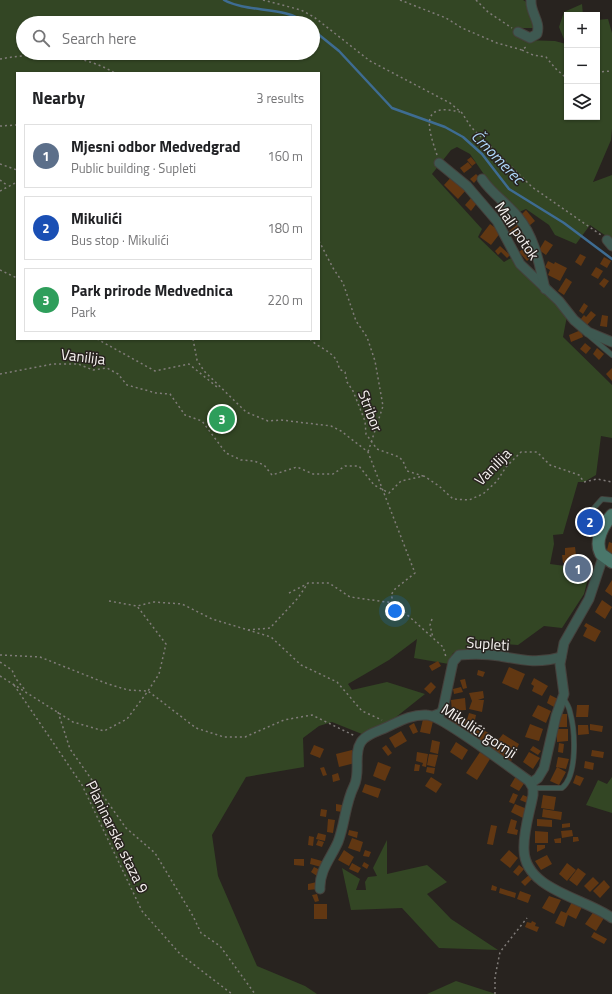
<!DOCTYPE html>
<meta charset="utf-8">
<style>
:root{--surface:#fff;--page:#f6f6f6;--text:#202124;--muted:#757577;--line:#e0e0e0;--accent:#7f575f}
body{margin:0;font-family:"Titillium Web",sans-serif;background:var(--page);color:var(--text)}
.controls{position:absolute;right:12px;top:12px;display:grid;overflow:hidden;border-radius:0px;box-shadow:0 1px 3px #0004}
.controls button{width:36px;height:36px;display:grid;place-items:center;padding:0;border:0;border-bottom:1px solid var(--line);background:var(--surface);color:var(--text);font:20px sans-serif}
.you{position:absolute;left:395px;top:611px;width:14px;height:14px;margin:-10px;border:3px solid #fff;border-radius:50%;background:#1a73e8;box-shadow:0 0 0 6px #1a73e833}
.badge{display:grid;place-items:center;width:26px;height:26px;border-radius:50%;background:var(--accent);color:#fff;font-size:13px;font-weight:700}
.pin{position:absolute;translate:-50% -50%;border:2px solid #fff;box-shadow:0 1px 4px #0006}
.list{margin:0;padding:0;list-style:none}
h2{display:flex;justify-content:space-between;align-items:center;height:52px;margin:0;padding:0 16px;font-size:17px}
h2 small{font-size:13px;font-weight:400;color:var(--muted)}
.list li{display:grid;grid-template-columns:26px 1fr auto;gap:12px;align-items:center;box-sizing:border-box;height:64px;margin:0 8px 8px;padding:0 8px;border:1px solid var(--line);border-radius:0px}
.list b{display:block;font-size:15px;white-space:nowrap}
.list p{margin:0;font-size:13px;white-space:nowrap;color:var(--muted)}
.list em{font-size:13px;font-style:normal;color:var(--muted)}
.icon{flex:none;width:22px;height:22px;fill:none;stroke:currentColor;stroke-width:2;stroke-linecap:round;stroke-linejoin:round}
.map{position:relative;flex:none;width:612px;height:994px;overflow:hidden}
.search{position:absolute;background:var(--surface);box-shadow:0 1px 3px #0004;left:16px;top:16px;width:304px;height:44px;display:flex;align-items:center;gap:10px;box-sizing:border-box;padding:0 14px;border-radius:22px;color:var(--muted);font-size:15px}
.panel{position:absolute;background:var(--surface);box-shadow:0 1px 3px #0004;left:16px;top:72px;width:304px;height:268px;border-radius:0px}
.map>svg:first-child{display:block}
.green{fill:#334624;fill-rule:evenodd}
.lines{fill:none;stroke-linecap:round;stroke-linejoin:round}
.stream{stroke:#3e6c92;stroke-width:2.5}
.building{fill:#613712}
.lane-casing{stroke:#45403c;stroke-width:6}
.street-casing{stroke:#45403c;stroke-width:11}
.secondary-casing{stroke:#45403c;stroke-width:14}
.path{stroke:#807c79;stroke-width:1.5;stroke-dasharray:2 3;stroke-linecap:butt}
.lane{stroke:#3e5951;stroke-width:4.5}
.street{stroke:#3e5951;stroke-width:9}
.secondary{stroke:#4a776b;stroke-width:12}
.labels{text-anchor:middle;stroke-width:3;stroke-linejoin:round;paint-order:stroke}
.street-label{font-size:15px;fill:#f7f3f1;stroke:#28231f}
.water-label{font-size:16px;font-style:italic;fill:#b0d9fb;stroke:#28231f}
</style>
<div class="map">
<svg width="612" height="994" viewBox="0 0 612 994">
<rect width="100%" height="100%" fill="#28231f"/>
<g class="green">
<path d="M0,0H523L528,3L536,28H521L524,40L555,41L566,44L559,27L564,12L582,4L583,15H567V117H597V20L608,19L612,33V129L611,140L593,182L612,175V240L590,225L576,244L555,235L549,225L526,209L519,212L492,186L470,154L457,147L451,150L432,174L482,229L478,237L504,262L511,258L567,316L563,337L612,385V438L601,436L596,475L584,482H578L563,534L553,535L554,544L550,564L565,566L568,577L588,578L584,594L562,628L544,626L518,645L491,643L453,653L449,664L414,658L417,639L389,660L348,684L352,690L387,682L425,694L381,729L362,734L332,722L319,726L303,738L304,767L246,777L212,835L218,876L257,966L305,986L317,994H0ZM23,23H313V53H23ZM17,73H319V339H17Z"/>
<polygon points="612,777 612,813 586,805 598,780 607,784"/>
<polygon points="387,840 387,874 427,865 447,882 427,894 451,919 498,950 439,948 402,908 351,910 342,868 360,879 356,890 366,890 365,882 368,877 377,876 373,868"/>
<polygon points="456,981 496,994 427,994"/>
</g>
<g class="lines">
<g class="stream">
<path d="M224,0C247,13 287,6 305,23"/>
<polyline points="313,30 339,51 392,108 445,127 463,137 482,154 509,189 564,223 612,259"/>
</g>
</g>
<g class="building">
<polygon points="471,157 476,163 472,166 467,160"/>
<polygon points="468,162 472,167 464,173 460,168"/>
<polygon points="476,174 479,177 474,183 470,179"/>
<polygon points="453,175 467,189 458,199 444,185"/>
<polygon points="471,198 477,203 471,211 465,205"/>
<polygon points="526,210 535,221 529,226 520,216"/>
<polygon points="490,224 501,232 491,245 480,237"/>
<polygon points="518,224 524,231 516,239 509,231"/>
<polygon points="545,240 553,245 546,255 539,250"/>
<polygon points="527,245 535,254 527,261 519,252"/>
<polygon points="500,246 510,255 507,258 501,252 498,255 495,251"/>
<polygon points="580,254 586,257 581,266 575,262"/>
<polygon points="604,257 611,261 607,268 600,264"/>
<polygon points="548,261 554,264 555,262 567,268 560,281 548,275 550,270 545,267"/>
<polygon points="596,267 603,271 598,279 591,275"/>
<polygon points="566,278 572,282 564,295 558,291"/>
<polygon points="604,278 609,281 604,288 599,284"/>
<polygon points="584,303 588,306 583,314 579,311"/>
<polygon points="591,311 596,315 587,325 580,320 584,315 586,317"/>
<polygon points="602,315 608,316 607,327 600,326"/>
<polygon points="581,330 583,337 571,342 569,335"/>
<polygon points="585,343 591,348 586,354 580,349"/>
<polygon points="597,348 604,354 599,360 593,354"/>
<polygon points="612,368 612,381 606,374"/>
<polygon points="609,542 612,543 612,555 606,554"/>
<polygon points="575,547 576,555 583,555 584,571 569,572 568,562 563,563 562,555 565,555 565,548"/>
<polygon points="612,580 612,596 605,591"/>
<polygon points="602,600 612,607 605,619 595,612"/>
<polygon points="586,623 601,631 595,642 583,636 587,628 584,626"/>
<polygon points="438,661 441,666 432,671 429,666"/>
<polygon points="509,667 525,674 518,690 502,683"/>
<polygon points="478,670 485,672 483,677 477,675"/>
<polygon points="534,678 548,686 542,696 532,691 534,686 531,684"/>
<polygon points="465,679 467,688 463,689 460,680"/>
<polygon points="431,682 436,687 430,694 424,689"/>
<polygon points="461,687 463,692 454,694 453,689"/>
<polygon points="483,691 484,698 478,700 484,700 482,712 469,709 472,701 469,693"/>
<polygon points="550,695 558,699 554,707 547,703"/>
<polygon points="465,698 466,710 452,711 451,700"/>
<polygon points="538,705 551,711 546,723 532,716"/>
<polygon points="577,705 589,705 588,717 576,717"/>
<polygon points="451,712 467,720 469,713 476,715 474,725 469,733 447,720"/>
<polygon points="559,714 567,714 567,727 557,727"/>
<polygon points="423,719 433,721 430,734 420,732"/>
<polygon points="414,723 418,732 413,734 409,726"/>
<polygon points="530,724 543,729 539,741 525,737"/>
<polygon points="590,724 603,726 602,732 590,730"/>
<polygon points="578,725 588,725 589,734 578,735"/>
<polygon points="478,727 492,735 486,745 469,735 473,729 476,730"/>
<polygon points="557,729 568,729 568,741 557,742"/>
<polygon points="401,731 407,741 395,748 389,738"/>
<polygon points="503,734 519,744 516,750 518,751 511,761 491,748 497,738 499,739"/>
<polygon points="432,740 440,742 438,754 430,752"/>
<polygon points="456,742 468,750 462,760 450,752"/>
<polygon points="559,743 564,744 563,753 558,752"/>
<polygon points="314,745 324,749 320,758 310,754"/>
<polygon points="386,745 392,753 388,756 382,748"/>
<polygon points="533,746 541,751 538,755 530,750"/>
<polygon points="352,750 355,763 339,767 336,754"/>
<polygon points="592,750 604,752 603,758 591,756"/>
<polygon points="417,752 428,754 426,767 422,766 423,763 416,761"/>
<polygon points="480,752 490,759 477,780 466,773"/>
<polygon points="529,752 540,758 533,769 523,762"/>
<polygon points="429,754 438,755 435,767 427,765"/>
<polygon points="558,757 569,759 566,769 556,767"/>
<polygon points="585,761 594,763 593,770 584,768"/>
<polygon points="378,762 391,767 385,781 373,776"/>
<polygon points="415,764 420,765 419,771 414,771"/>
<polygon points="324,767 327,775 323,776 320,768"/>
<polygon points="427,767 435,768 434,774 426,772"/>
<polygon points="557,767 566,772 559,785 550,781"/>
<polygon points="338,773 340,780 333,782 332,775"/>
<polygon points="576,775 584,778 580,786 573,783"/>
<polygon points="516,776 525,782 519,791 510,786"/>
<polygon points="431,777 442,784 436,793 425,786"/>
<polygon points="365,784 381,789 378,798 362,792"/>
<polygon points="513,793 518,795 514,804 509,802"/>
<polygon points="523,795 530,798 527,803 520,800"/>
<polygon points="543,795 556,797 554,810 541,808"/>
<polygon points="336,804 342,805 342,812 336,811"/>
<polygon points="515,804 527,809 523,818 511,812"/>
<polygon points="321,809 327,810 326,817 320,816"/>
<polygon points="543,809 562,812 561,820 542,817"/>
<polygon points="328,819 335,820 333,833 327,832"/>
<polygon points="511,819 517,821 515,829 518,830 517,835 507,833"/>
<polygon points="537,819 552,820 552,827 537,826"/>
<polygon points="570,823 570,827 562,828 562,824"/>
<polygon points="491,825 497,826 493,845 487,844"/>
<polygon points="349,830 358,832 357,838 348,835"/>
<polygon points="572,830 573,836 562,838 561,831"/>
<polygon points="535,831 548,832 548,843 535,843"/>
<polygon points="318,833 326,835 325,841 316,839"/>
<polygon points="309,836 314,837 313,846 308,845"/>
<polygon points="573,837 578,837 579,841 573,842"/>
<polygon points="352,838 363,842 360,852 348,848"/>
<polygon points="561,838 561,843 555,843 554,839"/>
<polygon points="318,840 324,842 322,847 316,845"/>
<polygon points="537,845 545,845 545,848 537,852"/>
<polygon points="344,850 354,857 349,866 338,860"/>
<polygon points="365,850 371,852 369,857 363,856"/>
<polygon points="509,850 518,858 510,868 500,860"/>
<polygon points="547,855 552,864 541,870 535,861"/>
<polygon points="311,858 322,861 321,867 310,864"/>
<polygon points="294,859 304,859 304,866 294,865"/>
<polygon points="364,862 369,865 367,869 362,866"/>
<polygon points="352,863 361,868 358,873 349,869"/>
<polygon points="567,863 576,870 567,881 559,874"/>
<polygon points="519,865 524,869 518,876 513,872"/>
<polygon points="314,867 320,870 317,876 311,872"/>
<polygon points="578,868 586,874 577,886 569,880"/>
<polygon points="529,875 533,878 525,886 521,882"/>
<polygon points="593,877 599,883 590,892 584,886"/>
<polygon points="604,880 610,887 600,898 593,891"/>
<polygon points="317,882 318,889 308,890 308,884"/>
<polygon points="492,885 497,887 496,891 491,890"/>
<polygon points="500,888 516,893 515,898 499,893"/>
<polygon points="520,891 531,895 528,903 517,899"/>
<polygon points="317,894 319,901 315,902 312,895"/>
<polygon points="549,896 561,900 554,914 542,908"/>
<polygon points="572,902 582,907 576,919 568,915 564,927 555,923 561,911 566,913"/>
<rect x="314" y="904" width="13" height="15"/>
<polygon points="594,911 604,918 596,931 585,924"/>
<polygon points="532,921 536,923 535,926 539,927 537,932 525,927 527,922 531,923"/>
<polygon points="594,932 607,939 604,944 591,937"/>
</g>
<g class="lines">
<defs>
<g id="lane">
<polyline points="586,333 612,355"/>
<polyline points="601,529 594,521 594,508 602,499 612,500"/>
<path d="M533,788H562C578,775 575,730 570,712C569,706 566,702 563,698"/>
</g>
<g id="street">
<path d="M518,32L530,38L537,34C541,21 530,13 531,0"/>
<polyline points="439,163 467,186 497,221 520,264 559,301 574,320 588,332 612,342"/>
<path d="M482,179C492,194 507,203 518,217C535,238 539,263 545,289"/>
<polyline points="607,240 612,246"/>
<path d="M433,716L441,713L443,709L453,662L459,655C472,654 487,654 500,656C522,660 538,664 561,657"/>
<polyline points="531,783 538,778 544,768 556,716 564,694 560,664 564,643 589,599 603,557"/>
<path d="M320,889C319,871 331,858 338,842C345,824 345,804 354,786C361,772 353,754 361,742C366,734 379,731 387,727C400,721 412,714 427,715C440,715 514,770 529,781L533,788V795C530,812 523,831 524,850C525,890 585,898 612,918"/>
</g>
<path id="secondary" d="M612,515C603,525 594,541 601,554L612,562"/>
</defs>
<use href="#lane" class="lane-casing"/>
<use href="#street" class="street-casing"/>
<use href="#secondary" class="secondary-casing"/>
<g class="path">
<polyline points="263,0 301,10 314,17 370,61 450,103 462,113 471,127 532,187 601,235"/>
<polyline points="400,0 446,18 462,28 497,43 522,50 527,46"/>
<polyline points="476,0 488,12 512,28"/>
<polyline points="522,50 533,55 546,57 555,68 564,76 567,76"/>
<path d="M0,59C38,52 81,53 115,73"/>
<polyline points="597,72 612,71"/>
<polyline points="0,126 17,125"/>
<path d="M437,155C428,128 419,102 460,112"/>
<polyline points="0,164 17,170"/>
<polyline points="0,180 8,186"/>
<polyline points="0,191 17,182"/>
<polyline points="319,241 333,268 343,283 356,321 367,337 375,361 383,406 368,452"/>
<polyline points="0,270 17,278"/>
<polyline points="97,339 155,371 189,364 217,387"/>
<polyline points="193,339 197,360 204,371 246,412 268,421 281,420 331,426 341,431 368,452 415,573 395,589 391,595 394,603 443,647 446,657"/>
<path d="M310,339C319,349 338,352 339,369L345,372L347,382L353,391L365,421L366,434L377,449L399,457L403,461L407,471L423,476"/>
<polyline points="0,374 53,364 78,364 93,370 107,368 118,374 127,385 156,393 170,394 185,415 202,421 226,453 241,460 254,461 264,465 272,475 297,467 313,474 333,474 345,466 359,466 374,485 389,493 401,481 424,476 439,486 453,499 469,500 483,494 497,481 506,467 521,452 537,452 550,465 579,475 584,482 597,479 612,482"/>
<polyline points="289,593 307,584"/>
<polyline points="109,601 137,606 154,602 182,604 212,619 271,637 301,665 337,682 362,711 382,720"/>
<polyline points="432,619 430,625 433,638"/>
<polyline points="248,630 270,628 298,598 308,583 329,583 350,597 394,603"/>
<polyline points="0,655 40,657 108,684 128,690 148,691 196,728 224,737 245,737 284,720 312,715 355,736"/>
<polyline points="0,662 12,670 16,679 26,691"/>
<polyline points="0,676 73,722 104,731 127,719 148,691 159,674 166,644 137,606"/>
<polyline points="14,685 82,785 142,911 180,954 232,994"/>
<polyline points="58,712 70,749 126,828 155,853 193,916 201,933 220,946 255,994"/>
<polyline points="495,994 495,977 500,952 527,918"/>
</g>
<use href="#lane" class="lane"/>
<use href="#street" class="street"/>
<use href="#secondary" class="secondary"/>
</g>
<g class="labels">
<g class="street-label">
<text transform="translate(517 231) rotate(56)" y="5">Mali potok</text>
<text transform="translate(83 357) rotate(7)" y="5">Vanilija</text>
<text transform="translate(370 411) rotate(69)" y="5">Stribor</text>
<text transform="translate(493 467) rotate(-46)" y="5">Vanilija</text>
<text transform="translate(488 644) rotate(4)" y="5">Supleti</text>
<text transform="translate(479 731) rotate(33)" y="5">Mikulići gornji</text>
<text transform="translate(117 837) rotate(64)" y="5">Planinarska staza 9</text>
</g>
<g class="water-label">
<text transform="translate(498 157) rotate(46)" y="6">Črnomerec</text>
</g>
</g>
</svg>
<div class="controls">
<button>+</button>
<button>−</button>
<button><svg class="icon" aria-label="layers" viewBox="0 0 24 24"><path d="M12 4l9 5-9 5-9-5zM3 14l9 5 9-5"/></svg></button>
</div>
<div class="you"></div>
<div class="pin badge" style="left:578px;top:569px;background:#5c6f8a">1</div>
<div class="pin badge" style="left:590px;top:522px;background:#1a4fb4">2</div>
<div class="pin badge" style="left:222px;top:419px;background:#2e9e5b">3</div>
<div class="search"><svg class="icon" aria-label="search" viewBox="0 0 24 24"><circle cx="10" cy="10" r="6"/><path d="M15 15l6 6"/></svg>Search here</div>
<section class="panel">
<h2>Nearby<small>3 results</small></h2>
<ul class="list">
<li><span class="badge" style="background:#5c6f8a">1</span><div><b>Mjesni odbor Medvedgrad</b><p>Public building · Supleti</p></div><em>160 m</em></li>
<li><span class="badge" style="background:#1a4fb4">2</span><div><b>Mikulići</b><p>Bus stop · Mikulići</p></div><em>180 m</em></li>
<li><span class="badge" style="background:#2e9e5b">3</span><div><b>Park prirode Medvednica</b><p>Park</p></div><em>220 m</em></li>
</ul>
</section>
</div>
